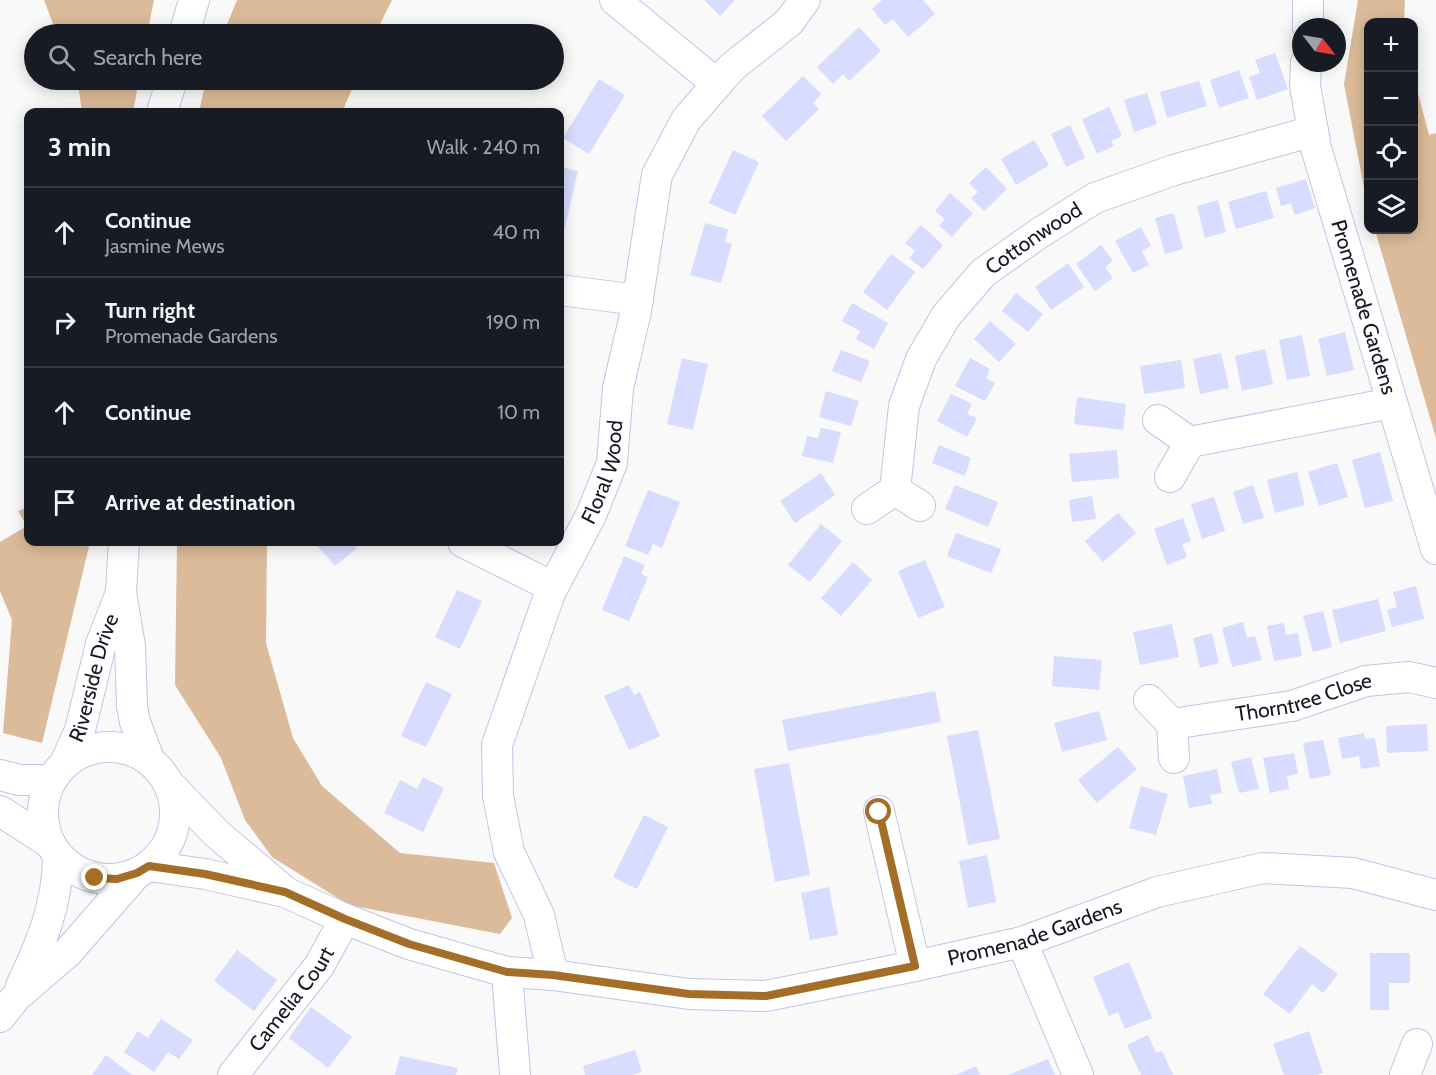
<!DOCTYPE html>
<meta charset="utf-8">
<style>
:root{--surface:#171b24;--page:#20242c;--text:#f1f3f6;--muted:#9ea1a6;--line:#363941}
body{margin:0;font-family:Cabin,sans-serif;background:var(--page);color:var(--text)}
.controls{position:absolute;right:18px;top:18px;display:grid;overflow:hidden;border-radius:12px;box-shadow:0 3px 15px #0003}
.controls button{width:54px;height:54px;display:grid;place-items:center;padding:0;border:0;border-bottom:2px solid var(--line);background:var(--surface);color:var(--text);font:30px sans-serif}
.compass{position:absolute;left:1292px;top:18px;width:54px;height:54px;border-radius:50%;background:var(--surface);box-shadow:0 3px 15px #0003;rotate:121deg}
.stop{position:absolute;width:18px;height:18px;margin:-14px;border:4px solid #a46e29;border-radius:50%;background:#fff}
.stop.end{background:#a46e29;border-color:#fff;box-shadow:0 2px 6px #0008}
.list{margin:0;padding:0;list-style:none}
h2{display:flex;justify-content:space-between;align-items:center;height:78px;margin:0;padding:0 24px;font-size:26px}
h2 small{font-size:20px;font-weight:400;color:var(--muted)}
.list li{display:grid;grid-template-columns:39px 1fr auto;gap:18px;align-items:center;box-sizing:border-box;height:90px;padding:0 24px;border-top:2px solid var(--line)}
.list b{display:block;font-size:22px;white-space:nowrap}
.list p{margin:0;font-size:20px;white-space:nowrap;color:var(--muted)}
.list em{font-size:20px;font-style:normal;color:var(--muted)}
.icon{flex:none;width:33px;height:33px;fill:none;stroke:currentColor;stroke-width:2;stroke-linecap:round;stroke-linejoin:round}
.map{position:relative;flex:none;width:1436px;height:1075px;overflow:hidden}
.search{position:absolute;background:var(--surface);box-shadow:0 3px 15px #0003;left:24px;top:24px;width:540px;height:66px;display:flex;align-items:center;gap:15px;box-sizing:border-box;padding:0 21px;border-radius:33px;color:var(--muted);font-size:22px}
.panel{position:absolute;background:var(--surface);box-shadow:0 3px 15px #0003;left:24px;top:108px;width:540px;height:438px;border-radius:12px}
.map>svg:first-child{display:block}
.forest{fill:#dbbb99}
.building{fill:#d8dcfe}
.lines{fill:none;stroke-linecap:round;stroke-linejoin:round}
.minor-casing{stroke:#c1c4e7;stroke-width:32}
.minor{stroke:#fff;stroke-width:30}
.route{stroke:#a46e29;stroke-width:8}
.labels{text-anchor:middle;stroke-width:4.5;stroke-linejoin:round;paint-order:stroke}
.street-label{font-size:21px;fill:#161723;stroke:#fff}
</style>
<div class="map">
<svg width="1436" height="1075" viewBox="0 0 1436 1075">
<rect width="100%" height="100%" fill="#f9f9f9"/>
<g class="forest">
<polygon points="44,0 154,0 147,34 57,34"/>
<polygon points="237,0 392,0 375,34 223,34"/>
<polygon points="1358,0 1405,0 1404,22 1368,22 1368,208 1344,84"/>
<polygon points="1414,78 1429,135 1436,133 1436,438 1375,230 1414,230"/>
<polygon points="74,80 139,80 133,112 82,112 79,91"/>
<polygon points="206,80 356,80 342,112 199,112"/>
<polygon points="28,507 28,542 90,542 42,743 3,733 12,620 0,591 0,542 27,526 18,511"/>
<polygon points="177,542 267,542 266,643 293,738 322,786 400,853 494,863 512,918 500,934 349,905 272,857 245,820 221,758 175,685"/>
</g>
<g class="building">
<polygon points="704,0 735,0 720,16"/>
<polygon points="882,0 923,0 935,14 908,37 893,19 885,25 872,9"/>
<polygon points="859,27 881,51 849,81 843,74 833,84 817,67"/>
<polygon points="1275,53 1288,89 1257,100 1249,77 1260,73 1255,60"/>
<polygon points="1239,70 1249,98 1219,108 1210,80"/>
<polygon points="803,76 821,94 813,103 819,109 786,141 762,116"/>
<polygon points="599,79 625,95 589,154 563,138"/>
<polygon points="1199,81 1207,106 1167,118 1160,92"/>
<polygon points="1147,93 1157,124 1134,132 1124,100"/>
<polygon points="1109,107 1122,136 1111,141 1114,146 1097,154 1082,119"/>
<polygon points="1070,125 1085,158 1066,167 1051,134"/>
<polygon points="1034,140 1049,165 1016,185 1001,159"/>
<polygon points="733,150 759,162 735,215 709,203"/>
<polygon points="560,167 578,171 560,249"/>
<polygon points="986,167 1007,189 984,211 971,198 978,192 969,183"/>
<polygon points="1306,179 1315,208 1295,215 1291,203 1281,206 1276,188"/>
<polygon points="1266,191 1274,218 1236,229 1228,202"/>
<polygon points="950,193 973,213 952,237 939,226 945,219 935,211"/>
<polygon points="1218,200 1226,232 1205,238 1197,206"/>
<polygon points="1174,213 1183,249 1165,254 1155,218"/>
<polygon points="705,223 728,229 725,242 732,244 721,283 690,275"/>
<polygon points="921,225 943,245 923,269 909,258 915,251 905,243"/>
<polygon points="1141,227 1151,246 1142,251 1149,265 1133,273 1115,241"/>
<polygon points="1101,245 1113,261 1105,267 1113,278 1095,291 1076,264"/>
<polygon points="891,254 915,272 887,310 863,292"/>
<polygon points="1068,263 1084,287 1051,310 1035,287"/>
<polygon points="1016,293 1043,314 1028,332 1002,311"/>
<polygon points="852,303 888,323 874,349 856,339 860,331 842,321"/>
<polygon points="990,321 1016,344 999,362 974,339"/>
<polygon points="1345,332 1354,370 1327,376 1318,339"/>
<polygon points="1302,335 1310,376 1287,380 1279,340"/>
<polygon points="1265,349 1273,384 1242,391 1235,356"/>
<polygon points="841,350 870,361 861,382 832,371"/>
<polygon points="1221,353 1229,388 1200,394 1193,359"/>
<polygon points="682,358 708,364 693,430 667,424"/>
<polygon points="970,358 990,369 986,378 995,383 985,401 955,386"/>
<polygon points="1181,360 1185,388 1144,394 1140,366"/>
<polygon points="826,391 859,401 851,426 819,417"/>
<polygon points="951,394 972,404 967,414 977,418 967,437 937,421"/>
<polygon points="1077,397 1126,404 1123,430 1074,424"/>
<polygon points="821,428 841,432 833,463 802,456 807,436 818,438"/>
<polygon points="939,445 971,458 965,476 932,463"/>
<polygon points="1117,450 1119,478 1072,482 1069,454"/>
<polygon points="1380,452 1393,501 1365,508 1352,460"/>
<polygon points="1337,463 1348,497 1319,506 1308,472"/>
<polygon points="1297,472 1305,505 1275,513 1267,480"/>
<polygon points="821,473 835,495 795,523 780,501"/>
<polygon points="955,485 998,502 988,527 945,509"/>
<polygon points="1253,485 1264,518 1243,524 1233,492"/>
<polygon points="648,490 680,502 662,548 653,544 648,555 625,546"/>
<polygon points="1092,496 1096,519 1072,522 1069,500"/>
<polygon points="1214,497 1225,531 1202,539 1191,504"/>
<polygon points="1118,513 1136,533 1103,562 1085,541"/>
<polygon points="1183,518 1191,541 1182,544 1187,557 1167,565 1154,529"/>
<polygon points="821,524 842,541 810,582 788,565"/>
<polygon points="956,533 1001,549 991,573 947,556"/>
<polygon points="314,542 351,542 357,548 335,566"/>
<polygon points="624,556 645,565 641,574 648,577 629,621 602,610"/>
<polygon points="925,560 945,607 918,618 898,571"/>
<polygon points="853,562 872,580 841,616 821,598"/>
<polygon points="1416,586 1424,619 1392,627 1387,610 1397,607 1393,592"/>
<polygon points="457,590 482,601 460,649 435,637"/>
<polygon points="1378,599 1386,631 1340,643 1332,610"/>
<polygon points="1323,611 1332,647 1313,652 1303,616"/>
<polygon points="1243,622 1247,638 1255,636 1262,660 1232,667 1222,628"/>
<polygon points="1284,623 1286,635 1298,633 1302,656 1274,661 1267,626"/>
<polygon points="1172,624 1179,657 1140,665 1133,632"/>
<polygon points="1212,633 1219,663 1200,668 1193,638"/>
<polygon points="1054,656 1102,660 1099,690 1052,686"/>
<polygon points="426,682 452,694 426,747 401,736"/>
<polygon points="629,685 634,695 640,692 660,736 629,750 604,696"/>
<polygon points="935,691 941,722 788,751 782,720"/>
<polygon points="1099,711 1107,740 1062,752 1054,723"/>
<polygon points="1427,724 1428,751 1387,753 1386,726"/>
<polygon points="978,730 1000,839 968,845 947,736"/>
<polygon points="1364,733 1365,739 1375,738 1380,766 1361,769 1359,756 1342,759 1338,738"/>
<polygon points="1323,740 1331,775 1310,779 1303,743"/>
<polygon points="1118,747 1137,769 1097,803 1078,780"/>
<polygon points="1294,753 1298,774 1287,776 1289,789 1270,793 1263,758"/>
<polygon points="1251,757 1259,789 1239,793 1231,762"/>
<polygon points="789,763 810,875 775,882 754,769"/>
<polygon points="1217,769 1222,793 1210,795 1212,804 1189,808 1183,776"/>
<polygon points="423,777 444,788 423,832 384,813 400,780 417,789"/>
<polygon points="1141,786 1168,794 1156,835 1129,828"/>
<polygon points="644,815 668,827 637,889 613,877"/>
<polygon points="987,855 996,902 968,908 959,861"/>
<polygon points="829,887 838,935 810,940 801,893"/>
<polygon points="1300,946 1338,974 1323,993 1312,984 1290,1014 1263,994"/>
<polygon points="237,950 277,980 254,1011 214,981"/>
<polygon points="1370,953 1410,953 1410,983 1389,983 1389,1010 1370,1010"/>
<polygon points="1129,962 1152,1018 1125,1029 1118,1012 1109,1016 1093,977"/>
<polygon points="311,1007 352,1037 328,1068 289,1038"/>
<polygon points="161,1019 193,1040 179,1059 168,1052 154,1072 124,1052 138,1031 148,1038"/>
<polygon points="1309,1031 1323,1073 1317,1075 1284,1075 1273,1044"/>
<polygon points="1148,1035 1156,1053 1162,1051 1173,1075 1141,1075 1127,1045"/>
<polygon points="635,1050 642,1072 633,1075 585,1075 583,1066"/>
<polygon points="106,1055 132,1075 92,1075"/>
<polygon points="400,1056 458,1068 456,1075 395,1075"/>
<polygon points="1048,1059 1055,1075 1008,1075"/>
<polygon points="976,1066 980,1075 956,1075"/>
</g>
<g class="lines">
<defs>
<g id="minor">
<polyline points="615,0 717,84"/>
<polyline points="1308,27 1308,0"/>
<polyline points="184,34 194,0"/>
<path id="s1" d="M1306,63L1305,86L1316,148L1436,549"/>
<polyline points="162,112 172,80"/>
<polyline points="560,290 638,300"/>
<polyline points="1158,420 1190,442 1392,403"/>
<polyline points="1170,477 1190,442"/>
<polyline points="895,490 920,506"/>
<path id="s2" d="M867,509L895,490L904,406L921,359L946,316L983,273L1038,234L1095,198L1174,170L1313,131"/>
<polyline points="124,542 121,592 130,646 132,706 135,722 149,759"/>
<polyline points="463,542 553,587"/>
<path id="s3" d="M1149,700L1172,724L1292,706L1366,681L1409,677L1436,683"/>
<polyline points="1172,724 1174,758"/>
<circle cx="109" cy="813" r="66"/>
<path id="s4" d="M66,761L80,730L101,644L120,595"/>
<polyline points="0,775 19,780 51,780"/>
<polyline points="169,784 216,833 281,888"/>
<polyline points="0,811 50,843"/>
<polyline points="879,811 915,966"/>
<path id="s5" d="M149,866L205,874L285,892L345,919L409,944L507,972L553,975L689,994L766,996L915,966L1022,942L1157,892L1263,868L1353,873L1436,895"/>
<polyline points="1022,942 1078,1075"/>
<polyline points="507,972 515,1075"/>
<path id="s6" d="M553,975L539,915L509,852L498,796L497,745L550,593L591,515L612,463L618,388L636,311L657,175L686,120L717,84L732,67L789,22L805,0"/>
<path d="M21,986C41,944 58,904 58,856"/>
<polyline points="0,1017 16,997 68,952 137,873"/>
<path id="s7" d="M233,1075L319,966L345,919"/>
<polyline points="1405,1075 1417,1044"/>
</g>
</defs>
<use href="#minor" class="minor-casing"/>
<use href="#minor" class="minor"/>
</g>
<g class="lines">
<polyline class="route" points="95,878 117,879 137,873 149,866 205,874 285,892 345,919 409,944 507,972 553,975 689,994 766,996 915,966 879,812"/>
</g>
<g class="labels">
<g class="street-label">
<text dy="7" stroke="none"><textPath href="#s2" startOffset="336">Cottonwood</textPath></text>
<text dy="7" stroke="none"><textPath href="#s1" startOffset="252">Promenade Gardens</textPath></text>
<text dy="7" stroke="none"><textPath href="#s6" startOffset="534">Floral Wood</textPath></text>
<text dy="7" stroke="none"><textPath href="#s4" startOffset="88">Riverside Drive</textPath></text>
<text dy="7" stroke="none"><textPath href="#s3" startOffset="168">Thorntree Close</textPath></text>
<text dy="7" stroke="none"><textPath href="#s5" startOffset="912">Promenade Gardens</textPath></text>
<text dy="7" stroke="none"><textPath href="#s7" startOffset="96">Camelia Court</textPath></text>
</g>
</g>
</svg>
<div class="controls">
<button>+</button>
<button>−</button>
<button><svg class="icon" aria-label="locate" viewBox="0 0 24 24"><circle cx="12" cy="12" r="6"/><path d="M12 2v4M12 18v4M2 12h4M18 12h4"/></svg></button>
<button><svg class="icon" aria-label="layers" viewBox="0 0 24 24"><path d="M12 4l9 5-9 5-9-5zM3 14l9 5 9-5"/></svg></button>
</div>
<svg class="compass" viewBox="-18 -18 36 36"><path d="M0-13l5 13h-10z" fill="#e53935"/><path d="M0 13l5-13h-10z" fill="#9ea1a6"/></svg>
<div class="stop" style="left:879px;top:812px"></div>
<div class="stop end" style="left:95px;top:878px"></div>
<div class="search"><svg class="icon" aria-label="search" viewBox="0 0 24 24"><circle cx="10" cy="10" r="6"/><path d="M15 15l6 6"/></svg>Search here</div>
<section class="panel">
<h2>3 min<small>Walk · 240 m</small></h2>
<ul class="list">
<li><svg class="icon" aria-label="ahead" viewBox="0 0 24 24"><path d="M12 20V5M6 11l6-6 6 6"/></svg><div><b>Continue</b><p>Jasmine Mews</p></div><em>40 m</em></li>
<li><svg class="icon" aria-label="right" viewBox="0 0 24 24"><path d="M7 20v-9h11M14 6l5 5-5 5"/></svg><div><b>Turn right</b><p>Promenade Gardens</p></div><em>190 m</em></li>
<li><svg class="icon" aria-label="ahead" viewBox="0 0 24 24"><path d="M12 20V5M6 11l6-6 6 6"/></svg><div><b>Continue</b></div><em>10 m</em></li>
<li><svg class="icon" aria-label="arrive" viewBox="0 0 24 24"><path d="M6 21V4h12l-3 4 3 4H6"/></svg><div><b>Arrive at destination</b></div></li>
</ul>
</section>
</div>
